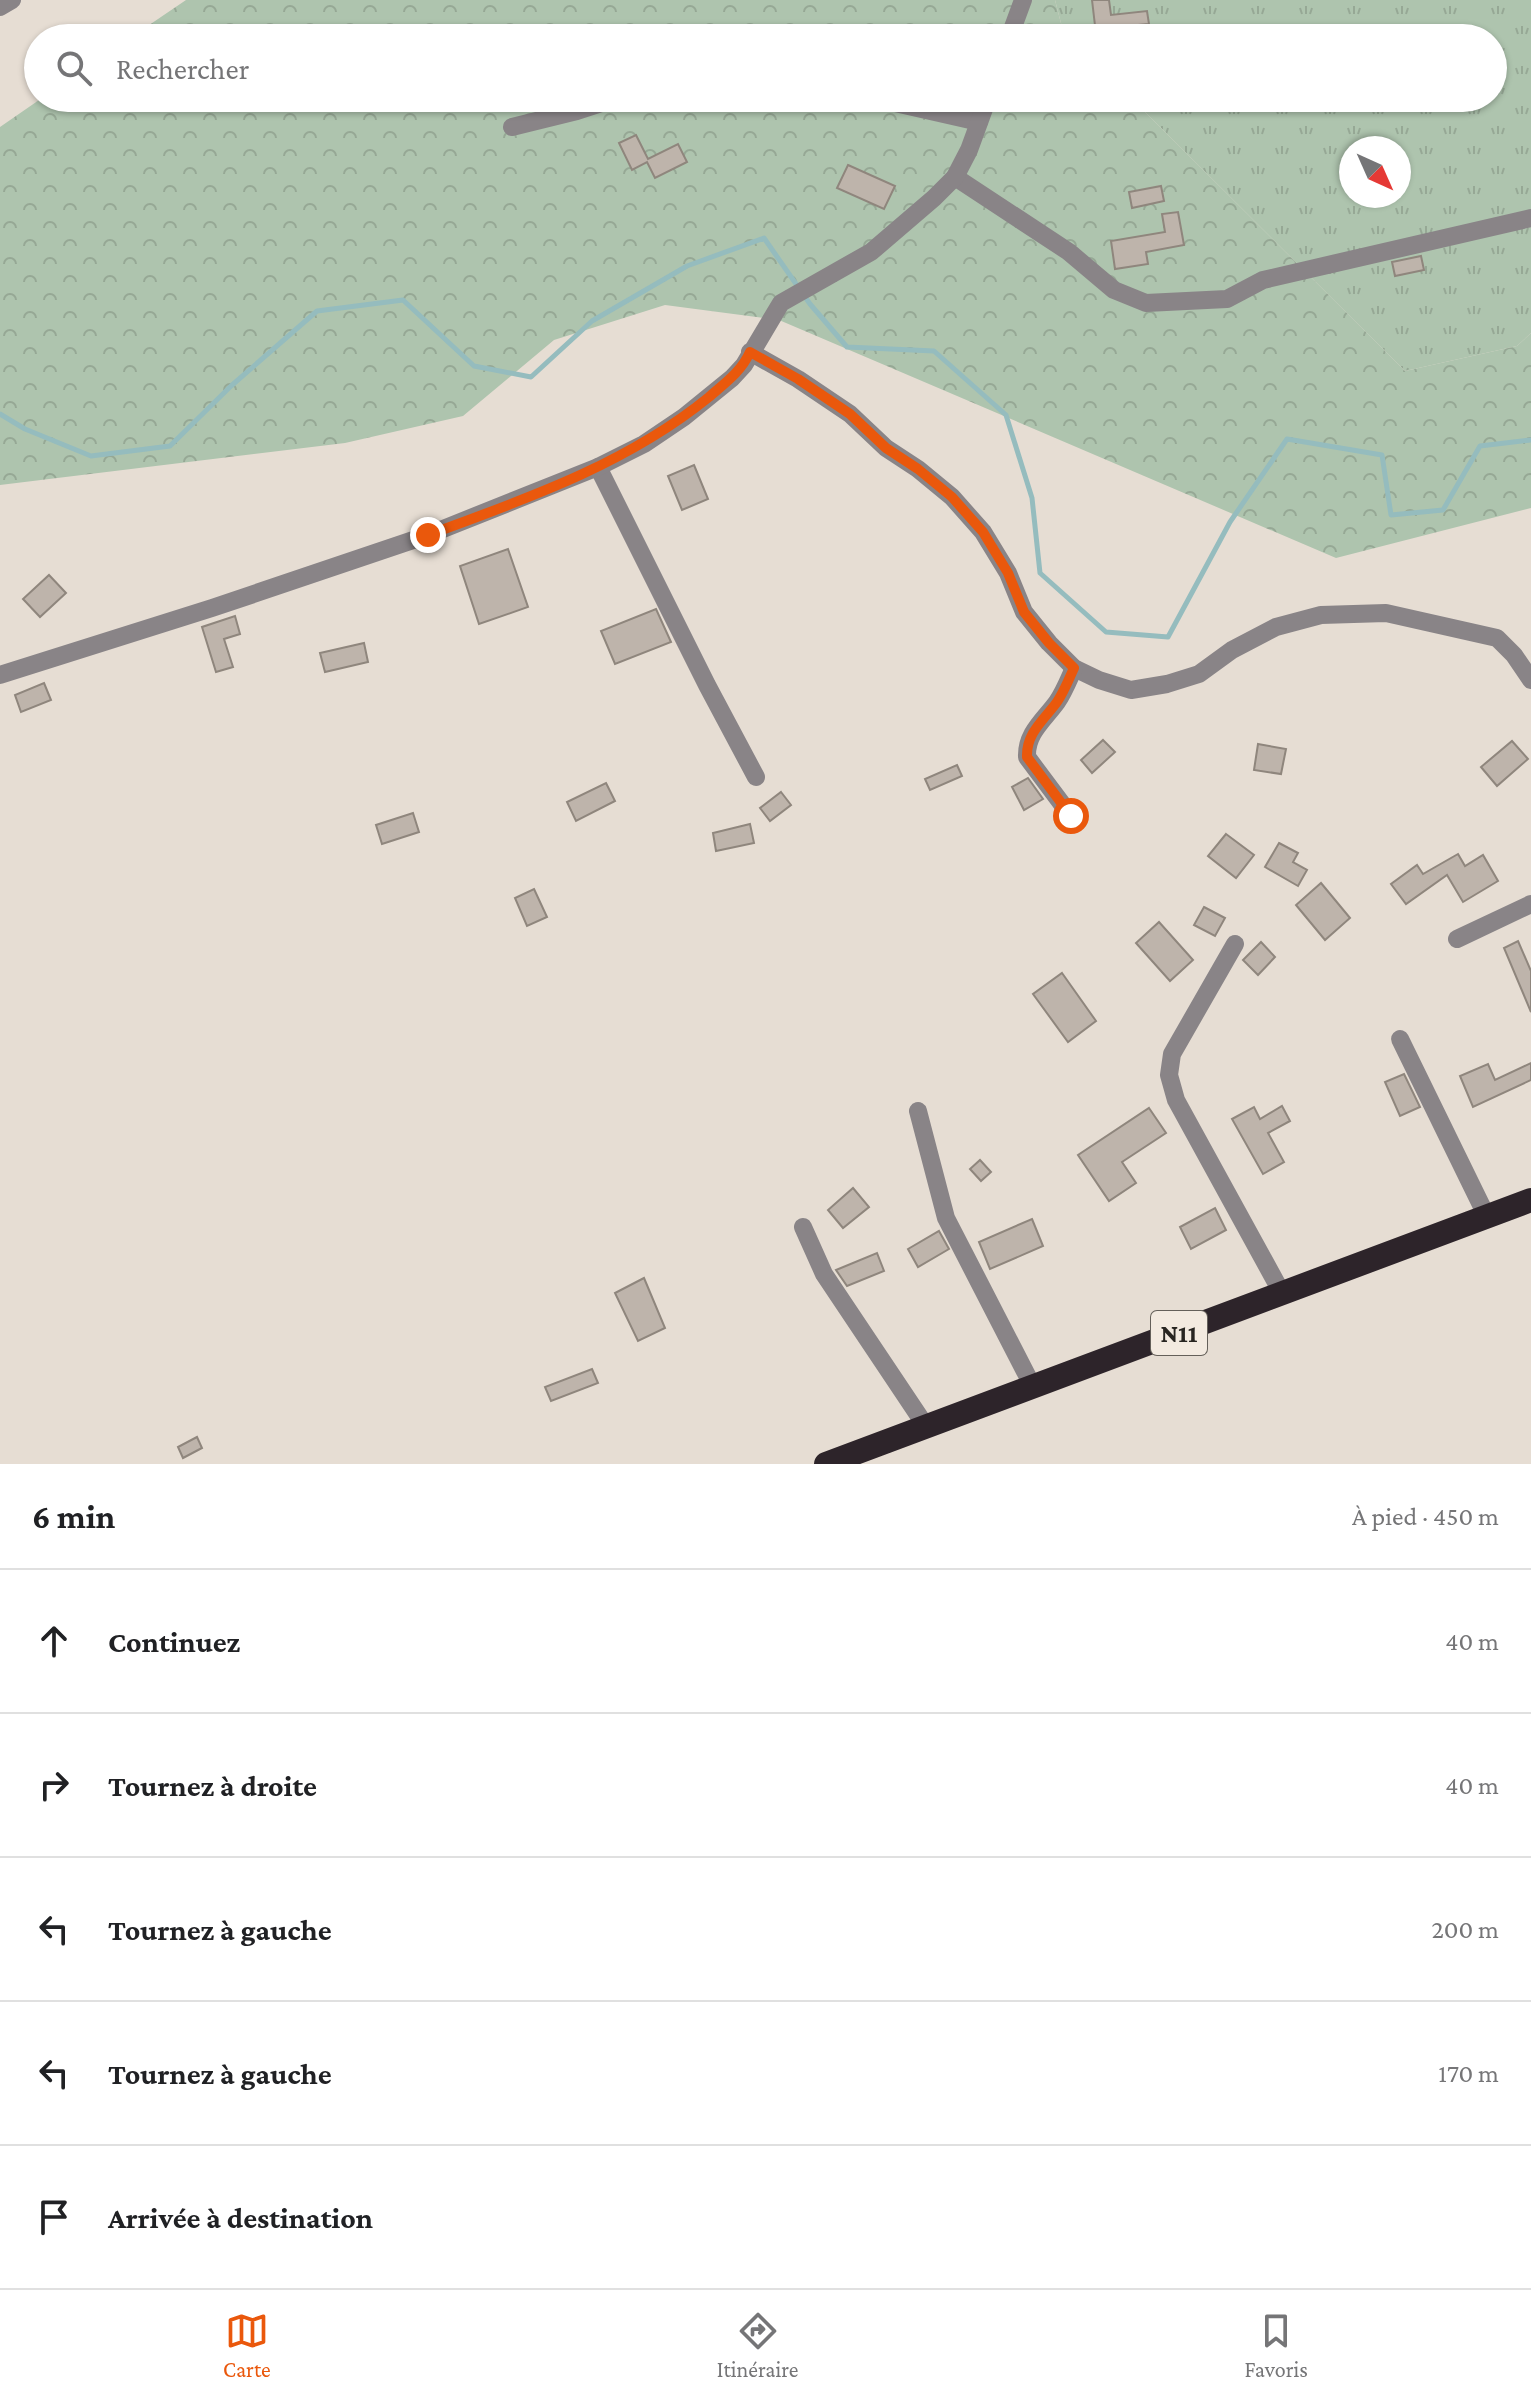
<!DOCTYPE html>
<html lang="fr">
<meta charset="utf-8">
<style>
:root{--surface:#fff;--page:#f6f6f6;--text:#202124;--muted:#757577;--line:#e0e0e0;--accent:#ea580c}
body{margin:0;font-family:"Crimson Pro",serif;background:var(--page);color:var(--text)}
.compass{position:absolute;left:1339px;top:136px;width:72px;height:72px;border-radius:50%;background:var(--surface);box-shadow:0 2px 6px #0004;rotate:135deg}
.stop{position:absolute;width:24px;height:24px;margin:-18px;border:6px solid #ea580c;border-radius:50%;background:#fff}
.stop.end{background:#ea580c;border-color:#fff;box-shadow:0 2px 8px #0008}
.list{margin:0;padding:0;list-style:none}
h2{display:flex;justify-content:space-between;align-items:center;height:104px;margin:0;padding:0 32px;font-size:34px}
h2 small{font-size:26px;font-weight:400;color:var(--muted)}
.list li{display:grid;grid-template-columns:52px 1fr auto;gap:24px;align-items:center;box-sizing:border-box;height:144px;padding:0 32px;border-top:2px solid var(--line)}
.list b{display:block;font-size:30px;white-space:nowrap}
.list em{font-size:26px;font-style:normal;color:var(--muted)}
.icon{flex:none;width:44px;height:44px;fill:none;stroke:currentColor;stroke-width:2;stroke-linecap:round;stroke-linejoin:round}
.map{position:relative;flex:none;width:1531px;height:1464px;overflow:hidden}
.search{position:absolute;background:var(--surface);box-shadow:0 2px 6px #0004;left:24px;right:24px;top:24px;height:88px;display:flex;align-items:center;gap:20px;box-sizing:border-box;padding:0 28px;border-radius:44px;color:var(--muted);font-size:30px}
.sheet{height:824px;background:var(--surface)}
nav{display:flex;justify-content:space-around;align-items:center;box-sizing:border-box;height:112px;border-top:2px solid var(--line);background:var(--surface);font-size:22px;color:var(--muted)}
nav a{display:grid;justify-items:center;gap:4px}
nav .on{color:var(--accent)}
.map>svg:first-child{display:block}
.grass{fill:url(#grass-tufts);fill-rule:evenodd}
.forest{fill:url(#forest-crowns)}
.lines{fill:none;stroke-linecap:round;stroke-linejoin:round}
.stream{stroke:#95bcbe;stroke-width:5}
.building{fill:#beb4ab;stroke:#8f867d;stroke-width:2}
.minor{stroke:#898487;stroke-width:18}
.highway{stroke:#2d242a;stroke-width:24}
.route{stroke:#ea580c;stroke-width:10}
.labels{text-anchor:middle;stroke-width:6;stroke-linejoin:round;paint-order:stroke}
.shield{fill:#f3eae0;stroke:#65605a;stroke-width:2}
.shield-label{font-size:26px;font-weight:bold;fill:#282521}
</style>
<div class="map">
<svg width="1531" height="1464" viewBox="0 0 1531 1464">
<defs>
<pattern id="grass-tufts" width="24" height="20" patternUnits="userSpaceOnUse" patternTransform="scale(2)"><rect width="24" height="20" fill="#aec4ae"/><path d="M3 7l-1-3M5 7V3M7 7l1-3M15 17l-1-3M17 17v-4M19 17l1-3" fill="none" stroke="#96a895"/></pattern>
<pattern id="forest-crowns" width="20" height="18" patternUnits="userSpaceOnUse" patternTransform="scale(2)"><rect width="20" height="18" fill="#aec4ae"/><path d="M2 6a3 3 0 1 1 6 0M12 15a3 3 0 1 1 6 0" fill="none" stroke="#96a895"/></pattern>
</defs>
<rect width="100%" height="100%" fill="#e6ddd3"/>
<path class="grass" d="M1055,0H1531V333L1517,346L1405,371L1131,98H1493V38H1070L1063,31ZM1351,148H1399V196H1351Z"/>
<g class="forest">
<polygon points="186,0 1055,0 1063,31 1070,38 130,38"/>
<polygon points="42,98 1131,98 1405,371 1517,346 1531,333 1531,508 1336,558 779,320 665,305 554,340 463,416 345,443 0,485 0,127"/>
</g>
<g class="lines">
<polyline class="stream" points="0,414 25,429 91,456 170,446 231,386 317,311 403,300 474,366 531,377 592,321 687,266 764,238 810,304 847,347 934,351 1006,415 1032,498 1040,573 1106,632 1168,637 1230,522 1287,439 1382,455 1391,515 1443,510 1480,446 1531,440"/>
</g>
<g class="building">
<polygon points="1092,0 1109,0 1111,15 1147,11 1149,24 1128,26 1128,30 1096,34"/>
<polygon points="636,135 648,159 678,144 687,162 655,178 647,162 632,170 619,143"/>
<polygon points="848,165 895,186 884,209 837,188"/>
<polygon points="1161,186 1164,201 1132,208 1129,192"/>
<polygon points="1178,212 1184,245 1146,252 1148,264 1115,269 1111,241 1165,232 1162,214"/>
<polygon points="1421,256 1424,270 1395,276 1392,262"/>
<polygon points="694,465 708,499 682,510 668,476"/>
<polygon points="508,549 528,607 479,624 460,566"/>
<polygon points="49,575 66,593 40,617 23,599"/>
<polygon points="656,609 671,642 615,664 601,631"/>
<polygon points="235,616 240,634 224,639 233,667 216,672 202,627"/>
<polygon points="364,643 368,662 325,672 320,653"/>
<polygon points="44,683 51,700 21,712 15,695"/>
<polygon points="1103,740 1115,752 1092,773 1081,760"/>
<polygon points="1512,741 1528,759 1497,786 1481,767"/>
<polygon points="1258,744 1286,749 1281,774 1254,770"/>
<polygon points="957,765 962,776 930,790 925,779"/>
<polygon points="1028,778 1043,799 1024,810 1012,787"/>
<polygon points="606,783 615,801 576,821 567,802"/>
<polygon points="781,792 791,805 770,821 760,808"/>
<polygon points="413,813 419,832 382,844 376,825"/>
<polygon points="750,824 754,843 716,851 713,833"/>
<polygon points="1226,834 1254,855 1236,878 1208,856"/>
<polygon points="1279,843 1298,853 1293,862 1307,870 1298,886 1265,867"/>
<polygon points="1458,854 1465,866 1483,855 1498,881 1463,902 1447,875 1406,904 1391,884 1417,865 1423,874"/>
<polygon points="1321,883 1350,918 1325,940 1296,905"/>
<polygon points="534,889 547,917 527,926 515,898"/>
<polygon points="1204,907 1225,918 1215,936 1194,925"/>
<polygon points="1159,922 1193,960 1170,981 1136,943"/>
<polygon points="1518,941 1531,971 1531,1012 1504,948"/>
<polygon points="1261,942 1275,957 1258,975 1243,960"/>
<polygon points="1062,973 1096,1021 1068,1042 1033,994"/>
<polygon points="1531,1063 1531,1080 1473,1107 1460,1076 1488,1064 1495,1080"/>
<polygon points="1404,1074 1420,1107 1400,1116 1385,1082"/>
<polygon points="1282,1106 1290,1121 1268,1133 1284,1162 1263,1174 1232,1119 1254,1107 1260,1119"/>
<polygon points="1149,1108 1166,1133 1122,1162 1136,1183 1109,1201 1078,1155"/>
<polygon points="980,1160 991,1172 981,1181 970,1169"/>
<polygon points="853,1188 869,1207 843,1228 828,1210"/>
<polygon points="1215,1208 1226,1230 1191,1249 1180,1227"/>
<polygon points="1032,1219 1043,1246 990,1269 979,1242"/>
<polygon points="939,1231 949,1249 918,1267 908,1249"/>
<polygon points="877,1253 884,1271 847,1286 836,1270"/>
<polygon points="644,1278 665,1328 638,1341 615,1293"/>
<polygon points="592,1369 598,1383 551,1401 545,1387"/>
<polygon points="197,1437 202,1448 183,1458 178,1447"/>
</g>
<g class="lines">
<g class="minor">
<polyline points="0,7 12,0"/>
<polyline points="1009,38 1023,0"/>
<polyline points="873,98 979,122"/>
<polyline points="512,127 577,111 617,98"/>
<polyline points="955,177 1069,252 1114,290 1146,303 1227,299 1263,280 1531,218"/>
<polyline points="750,352 798,379 850,414 886,448 918,469 952,497 983,532 1008,573 1024,612 1049,643 1074,668 1099,680 1131,690 1167,684 1199,674 1232,650 1276,627 1321,615 1386,613 1497,638 1514,655 1531,680"/>
<polyline points="598,467 707,685 756,777"/>
<polyline points="0,675 212,608 428,535 598,467 644,444 684,417 732,378 744,365 781,303 871,252 934,198 955,177 969,150 988,98"/>
<path d="M1071,816L1027,757C1026,733 1044,720 1057,702C1064,692 1069,679 1074,668"/>
<polyline points="1457,939 1531,904"/>
<polyline points="1235,944 1172,1054 1169,1075 1176,1100 1283,1295"/>
<polyline points="1400,1039 1487,1217"/>
<polyline points="918,1111 946,1218 1032,1385"/>
<polyline points="803,1227 824,1274 925,1425"/>
</g>
<polyline class="highway" points="826,1464 1531,1200"/>
</g>
<g class="lines">
<path class="route" d="M428,535C526,499 627,464 709,397C725,383 741,372 750,352L798,379L850,414L886,448L918,469L952,497L983,532L1008,573L1024,612L1049,643L1074,668C1069,679 1064,692 1057,702C1044,720 1026,733 1027,757L1071,816"/>
</g>
<g class="labels">
<rect class="shield" x="1151" y="1311" width="56" height="44" rx="6"/>
<g class="shield-label">
<text x="1179" y="1342">N11</text>
</g>
</g>
</svg>
<svg class="compass" viewBox="-18 -18 36 36"><path d="M0-13l5 13h-10z" fill="#e53935"/><path d="M0 13l5-13h-10z" fill="#757577"/></svg>
<div class="stop" style="left:1071px;top:816px"></div>
<div class="stop end" style="left:428px;top:535px"></div>
<div class="search"><svg class="icon" aria-label="search" viewBox="0 0 24 24"><circle cx="10" cy="10" r="6"/><path d="M15 15l6 6"/></svg>Rechercher</div>
</div>
<section class="sheet">
<h2>6 min<small>À pied · 450 m</small></h2>
<ul class="list">
<li><svg class="icon" aria-label="ahead" viewBox="0 0 24 24"><path d="M12 20V5M6 11l6-6 6 6"/></svg><div><b>Continuez</b></div><em>40 m</em></li>
<li><svg class="icon" aria-label="right" viewBox="0 0 24 24"><path d="M7 20v-9h11M14 6l5 5-5 5"/></svg><div><b>Tournez à droite</b></div><em>40 m</em></li>
<li><svg class="icon" aria-label="left" viewBox="0 0 24 24"><path d="M17 20v-9H6M10 6l-5 5 5 5"/></svg><div><b>Tournez à gauche</b></div><em>200 m</em></li>
<li><svg class="icon" aria-label="left" viewBox="0 0 24 24"><path d="M17 20v-9H6M10 6l-5 5 5 5"/></svg><div><b>Tournez à gauche</b></div><em>170 m</em></li>
<li><svg class="icon" aria-label="arrive" viewBox="0 0 24 24"><path d="M6 21V4h12l-3 4 3 4H6"/></svg><div><b>Arrivée à destination</b></div></li>
</ul>
</section>
<nav>
<a class="on"><svg class="icon" aria-label="map" viewBox="0 0 24 24"><path d="M3 6l6-2 6 2 6-2v14l-6 2-6-2-6 2zM9 4v14M15 6v14"/></svg>Carte</a>
<a><svg class="icon" aria-label="directions" viewBox="0 0 24 24"><path d="M12 3l9 9-9 9-9-9zM9 14v-3h6M13 9l2 2-2 2"/></svg>Itinéraire</a>
<a><svg class="icon" aria-label="saved" viewBox="0 0 24 24"><path d="M7 4h10v16l-5-4-5 4z"/></svg>Favoris</a>
</nav>
